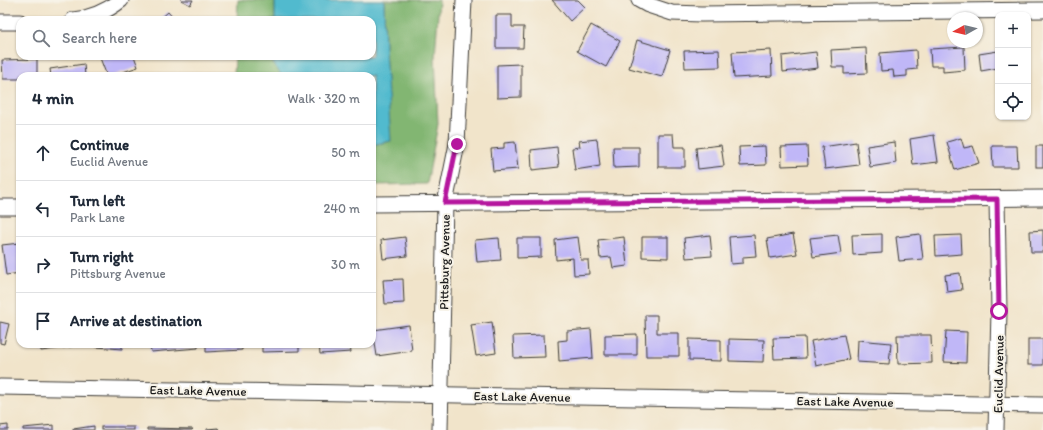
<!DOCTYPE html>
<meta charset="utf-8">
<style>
:root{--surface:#fff;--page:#f6f6f7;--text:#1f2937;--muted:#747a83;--line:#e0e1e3}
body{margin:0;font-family:Itim,sans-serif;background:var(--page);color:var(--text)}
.controls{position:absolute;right:12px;top:12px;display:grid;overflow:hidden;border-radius:8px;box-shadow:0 1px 3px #0004}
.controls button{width:36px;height:36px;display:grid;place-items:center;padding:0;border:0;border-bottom:1px solid var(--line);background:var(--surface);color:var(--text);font:20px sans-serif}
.compass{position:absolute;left:947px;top:12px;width:36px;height:36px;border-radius:50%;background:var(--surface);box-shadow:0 1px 3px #0004;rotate:262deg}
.stop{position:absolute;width:12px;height:12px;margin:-9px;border:3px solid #b5179e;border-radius:50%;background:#fff}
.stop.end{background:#b5179e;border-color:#fff;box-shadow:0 1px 4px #0008}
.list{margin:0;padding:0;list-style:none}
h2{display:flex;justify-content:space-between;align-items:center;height:52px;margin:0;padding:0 16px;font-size:17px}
h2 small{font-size:13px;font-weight:400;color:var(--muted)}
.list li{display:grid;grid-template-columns:26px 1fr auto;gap:12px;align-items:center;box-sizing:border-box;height:56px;padding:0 16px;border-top:1px solid var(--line)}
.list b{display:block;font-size:15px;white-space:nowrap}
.list p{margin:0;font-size:13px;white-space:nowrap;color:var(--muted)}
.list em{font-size:13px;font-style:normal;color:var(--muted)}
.icon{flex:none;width:22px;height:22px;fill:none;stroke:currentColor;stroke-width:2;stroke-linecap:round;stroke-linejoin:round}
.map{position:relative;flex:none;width:1043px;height:430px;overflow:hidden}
.search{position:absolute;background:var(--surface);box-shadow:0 1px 3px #0004;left:16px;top:16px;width:360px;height:44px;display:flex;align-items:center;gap:10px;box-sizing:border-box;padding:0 14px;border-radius:12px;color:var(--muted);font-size:15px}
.panel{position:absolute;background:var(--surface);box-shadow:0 1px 3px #0004;left:16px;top:72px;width:360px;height:276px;border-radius:12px}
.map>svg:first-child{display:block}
.forest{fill:#82b672;stroke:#4f6947}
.water{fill:#51bace;stroke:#366b75}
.building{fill:#c0b7f7}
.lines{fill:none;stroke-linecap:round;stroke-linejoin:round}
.minor-casing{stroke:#3c3a36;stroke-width:17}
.minor{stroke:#fff;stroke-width:15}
.route{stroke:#b5179e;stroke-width:5}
.labels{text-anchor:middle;stroke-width:4;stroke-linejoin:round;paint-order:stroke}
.street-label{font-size:13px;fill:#1c1c1c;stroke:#f7f3e8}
</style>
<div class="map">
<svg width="1043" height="430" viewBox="0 0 1043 430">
<rect width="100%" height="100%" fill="#f7f3e8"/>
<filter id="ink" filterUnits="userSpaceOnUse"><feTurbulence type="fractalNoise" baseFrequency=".025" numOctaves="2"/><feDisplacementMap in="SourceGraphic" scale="8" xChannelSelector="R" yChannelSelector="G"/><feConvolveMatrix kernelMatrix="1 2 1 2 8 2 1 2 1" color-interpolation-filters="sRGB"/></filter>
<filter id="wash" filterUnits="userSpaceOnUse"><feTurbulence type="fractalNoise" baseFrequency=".012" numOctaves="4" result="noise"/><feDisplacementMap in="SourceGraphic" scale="16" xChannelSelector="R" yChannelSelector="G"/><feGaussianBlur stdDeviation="0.9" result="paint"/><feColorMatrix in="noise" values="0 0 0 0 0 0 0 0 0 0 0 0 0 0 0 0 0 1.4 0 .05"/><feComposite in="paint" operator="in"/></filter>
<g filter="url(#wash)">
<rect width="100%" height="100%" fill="#f1e4ca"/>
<g class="forest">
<polygon points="238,0 275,0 275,20 237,20"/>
<polygon points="384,0 439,0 435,57 438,124 427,184 372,185 372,145 390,141 385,49"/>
<polygon points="235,56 274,56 273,63 282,76 234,76"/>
</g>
<polygon class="water" points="275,0 384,0 385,49 391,141 372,145 372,76 282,76 273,63 274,56 372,56 372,20 275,20"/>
<g id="blocks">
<g class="building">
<polygon points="181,0 193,0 190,5"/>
<polygon points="552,0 578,0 585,7 570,21"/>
<polygon points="168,12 175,20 159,20"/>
<polygon points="496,15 512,15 512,27 524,27 523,48 496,48"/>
<polygon points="591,25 620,41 606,67 577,51"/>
<polygon points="637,40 670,50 662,77 629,68"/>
<polygon points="964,47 965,70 943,72 943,66 931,66 930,49"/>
<polygon points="866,48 867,73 844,74 844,67 832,67 831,50"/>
<polygon points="719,50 720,67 685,68 684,51"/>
<polygon points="771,50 772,76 734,78 732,52"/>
<polygon points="916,50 917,69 907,70 907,76 894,77 893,70 881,71 880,53"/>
<polygon points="998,51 998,68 981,71 979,54"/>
<polygon points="816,52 818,68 783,72 782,56"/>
<polygon points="106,56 134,56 138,67 111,76 107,76 100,58"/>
<polygon points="37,59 37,76 20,76 20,79 3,79 2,60"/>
<polygon points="84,64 85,76 51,76 50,69"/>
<polygon points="521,64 521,97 497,98 497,65"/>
<polygon points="658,134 673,134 674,147 685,147 685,167 658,167"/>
<polygon points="934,135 938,162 913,165 910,139"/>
<polygon points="961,138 964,148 973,146 979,163 955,170 947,142"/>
<polygon points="597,139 600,166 575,170 572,148 580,147 579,141"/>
<polygon points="515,142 518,169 493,171 491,149 504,148 504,143"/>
<polygon points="856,142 859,165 825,169 822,147"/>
<polygon points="894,142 896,163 870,167 867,146"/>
<polygon points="721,145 724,166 698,169 696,148"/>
<polygon points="765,146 766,165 740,166 739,147"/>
<polygon points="807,146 808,165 782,166 781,147"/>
<polygon points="992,146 1017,146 1018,167 993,167"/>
<rect x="1036" y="146" width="7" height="21"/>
<polygon points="557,147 559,167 532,170 531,150"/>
<polygon points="613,147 639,147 639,167 614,168"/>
<polygon points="1043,230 1043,252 1031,252 1030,231"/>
<polygon points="793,234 797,254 770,258 767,239"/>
<polygon points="882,234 882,253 853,255 852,235"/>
<polygon points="920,234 923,259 899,261 896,237"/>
<polygon points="710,235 712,256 686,258 684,238"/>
<polygon points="754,235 756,256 743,257 743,263 731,264 729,237"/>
<polygon points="838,235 841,253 813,257 810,238"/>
<polygon points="961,235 962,254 936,256 935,236"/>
<polygon points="405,237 407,256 383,259 381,240"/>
<polygon points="578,237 581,260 588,260 589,274 574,275 573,258 556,260 555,240"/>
<polygon points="624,237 627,266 613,268 611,257 600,258 598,240"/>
<polygon points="642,237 668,237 668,258 642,257"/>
<polygon points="499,238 501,260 477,262 475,240"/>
<polygon points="517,238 541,238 541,257 517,258"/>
<polygon points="20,243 20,273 6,275 2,245"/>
<polygon points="960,273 962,290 947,292 945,275"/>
<polygon points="403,279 404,303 385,304 383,280"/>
<polygon points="645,315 657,315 657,333 679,333 679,356 646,356"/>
<polygon points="0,322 9,324 4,344 0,343"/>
<polygon points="492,322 496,353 476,356 471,325"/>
<polygon points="409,325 412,351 377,356 373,330"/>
<polygon points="591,329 593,358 559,361 558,341 567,340 567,331"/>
<polygon points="946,331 967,332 966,363 944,362"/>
<polygon points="637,334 637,355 605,355 605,335"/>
<polygon points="544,335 545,357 514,358 513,336"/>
<polygon points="844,335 849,359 816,366 811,341"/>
<polygon points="897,335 931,335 932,363 898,364"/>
<polygon points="805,337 806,358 774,359 773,338"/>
<polygon points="689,339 721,340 721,361 689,360"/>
<polygon points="729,339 764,340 763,362 729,361"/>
<rect x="1028" y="339" width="15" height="26"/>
<polygon points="858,340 891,343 889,364 857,362"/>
<polygon points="40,344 76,344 76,346 41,351"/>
<polygon points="96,344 122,344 122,349 96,347"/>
<polygon points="150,344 198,344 198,348 151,352"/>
<polygon points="206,344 242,344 242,350 206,352"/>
<polygon points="262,344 299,344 299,351 262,352"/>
<polygon points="319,344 350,344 351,352 320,354"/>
<polygon points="8,425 8,430 0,430 0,426"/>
<polygon points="54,425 54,430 23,430 23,428"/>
<polygon points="94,426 94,430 73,430 73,429"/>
<rect x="101" y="427" width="33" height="3"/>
<polygon points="147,428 193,429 192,430 147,430"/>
<polygon points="218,428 219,430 207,430 207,429"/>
</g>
</g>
</g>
<g filter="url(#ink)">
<use href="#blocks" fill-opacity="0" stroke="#3c3a36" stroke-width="1"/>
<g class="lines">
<defs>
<g id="minor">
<polyline points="639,0 648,5 672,13 701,14 1043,10"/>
<path d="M73,20C92,18 106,12 121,0"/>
<polyline points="0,22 20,22"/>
<polyline points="372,204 1043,198"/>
<polyline points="0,207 20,207"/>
<polyline points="0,387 1043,405"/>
<polyline points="440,430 445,203 457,144 464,0"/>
<polyline points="996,430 999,311 997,199"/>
</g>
</defs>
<use href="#minor" class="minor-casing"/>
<use href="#minor" class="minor"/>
</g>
</g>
<g class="lines" filter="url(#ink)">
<polyline class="route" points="457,144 445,203 997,199 999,311"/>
</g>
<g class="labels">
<g class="street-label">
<text transform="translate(444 262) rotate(-89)" y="5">Pittsburg Avenue</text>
<text transform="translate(998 374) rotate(-89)" y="5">Euclid Avenue</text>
<text transform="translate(198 390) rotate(1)" y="5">East Lake Avenue</text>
<text transform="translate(522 396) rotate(1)" y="5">East Lake Avenue</text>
<text transform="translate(845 401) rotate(1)" y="5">East Lake Avenue</text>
</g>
</g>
</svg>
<div class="controls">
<button>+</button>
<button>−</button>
<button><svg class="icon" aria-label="locate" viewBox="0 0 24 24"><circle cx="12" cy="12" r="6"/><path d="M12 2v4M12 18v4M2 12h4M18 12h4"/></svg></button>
</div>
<svg class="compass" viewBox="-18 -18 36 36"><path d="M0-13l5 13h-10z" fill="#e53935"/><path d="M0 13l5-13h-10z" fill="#747a83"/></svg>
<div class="stop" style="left:999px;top:311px"></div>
<div class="stop end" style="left:457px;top:144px"></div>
<div class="search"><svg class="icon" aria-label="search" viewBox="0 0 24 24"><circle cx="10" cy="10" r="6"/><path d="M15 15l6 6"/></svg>Search here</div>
<section class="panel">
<h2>4 min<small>Walk · 320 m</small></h2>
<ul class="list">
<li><svg class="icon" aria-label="ahead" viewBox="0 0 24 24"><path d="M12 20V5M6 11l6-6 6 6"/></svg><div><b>Continue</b><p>Euclid Avenue</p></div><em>50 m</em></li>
<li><svg class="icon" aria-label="left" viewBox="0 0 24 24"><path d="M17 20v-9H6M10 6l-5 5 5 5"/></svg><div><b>Turn left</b><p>Park Lane</p></div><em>240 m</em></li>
<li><svg class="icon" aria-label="right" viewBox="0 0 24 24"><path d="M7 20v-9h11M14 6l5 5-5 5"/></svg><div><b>Turn right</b><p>Pittsburg Avenue</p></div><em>30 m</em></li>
<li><svg class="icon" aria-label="arrive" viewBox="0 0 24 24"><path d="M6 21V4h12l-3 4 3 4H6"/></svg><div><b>Arrive at destination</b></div></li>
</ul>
</section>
</div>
